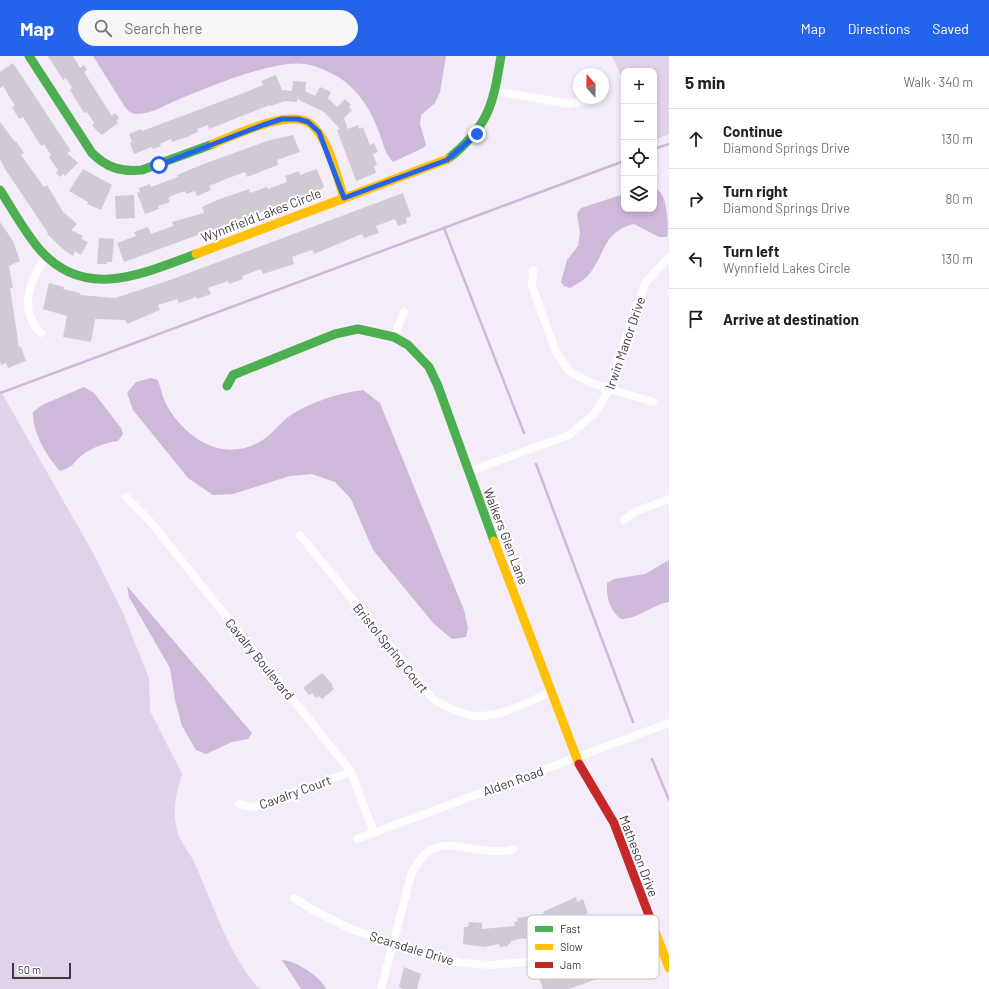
<!DOCTYPE html>
<meta charset="utf-8">
<style>
:root{--surface:#fff;--page:#f6f6f6;--text:#222;--muted:#767676;--line:#e0e0e0;--accent:#2563eb}
body{margin:0;font-family:Barlow,sans-serif;background:var(--page);color:var(--text)}
.controls{position:absolute;right:12px;top:12px;display:grid;overflow:hidden;border-radius:8px;box-shadow:0 2px 6px #0003}
.controls button{width:36px;height:36px;display:grid;place-items:center;padding:0;border:0;border-bottom:1px solid var(--line);background:var(--surface);color:var(--text);font:20px sans-serif}
.compass{position:absolute;left:573px;top:12px;width:36px;height:36px;border-radius:50%;background:var(--surface);box-shadow:0 2px 6px #0003;rotate:340deg}
.scale{position:absolute;left:12px;bottom:10px;width:59px;box-sizing:border-box;padding-left:4px;border:2px solid #3f3942;border-top:0;font-size:11px;line-height:14px;white-space:nowrap;color:#3f3942;-webkit-text-stroke:3px #fff;paint-order:stroke}
.stop{position:absolute;width:12px;height:12px;margin:-9px;border:3px solid #2563eb;border-radius:50%;background:#fff}
.stop.end{background:#2563eb;border-color:#fff;box-shadow:0 1px 4px #0008}
.list{margin:0;padding:0;list-style:none}
h2{display:flex;justify-content:space-between;align-items:center;height:52px;margin:0;padding:0 16px;font-size:17px}
h2 small{font-size:13px;font-weight:400;color:var(--muted)}
.list li{display:grid;grid-template-columns:26px 1fr auto;gap:12px;align-items:center;box-sizing:border-box;height:60px;padding:0 16px;border-top:1px solid var(--line)}
.list b{display:block;font-size:15px;white-space:nowrap}
.list p{margin:0;font-size:13px;white-space:nowrap;color:var(--muted)}
.list em{font-size:13px;font-style:normal;color:var(--muted)}
.icon{flex:none;width:22px;height:22px;fill:none;stroke:currentColor;stroke-width:2;stroke-linecap:round;stroke-linejoin:round}
.map{position:relative;flex:none;width:669px;height:933px;overflow:hidden}
header{display:flex;align-items:center;gap:24px;box-sizing:border-box;height:56px;padding:0 20px;background:var(--accent);color:#fff}
header strong{font-size:19px}
nav{display:flex;gap:22px;margin-inline-start:auto;font-size:14px}
.search{width:280px;height:36px;background:var(--page);display:flex;align-items:center;gap:10px;box-sizing:border-box;padding:0 14px;border-radius:22px;color:var(--muted);font-size:15px}
main{display:flex}
aside{flex:1;background:var(--surface)}
.map>svg:first-child{display:block}
.green{fill:#e0d2e9}
.water{fill:#cfb9db}
.lines{fill:none;stroke-linecap:round;stroke-linejoin:round}
.stream{stroke:#cfb9db;stroke-width:2.5}
.building{fill:#d1cad5}
.street{stroke:#fdfcfe;stroke-width:8}
.fast{stroke:#4caf50;stroke-width:9}
.slow{stroke:#ffc107;stroke-width:9}
.jam{stroke:#c62828;stroke-width:9}
.route{stroke:#2563eb;stroke-width:5}
.labels{text-anchor:middle;stroke-width:4;stroke-linejoin:round;paint-order:stroke}
.street-label{font-size:13px;fill:#3f3942;stroke:#fff}
.key{fill:#fff;stroke:#c5c4c6;stroke-width:1}
.key-label{font-size:11px;fill:#3f3942}
</style>
<header>
<strong>Map</strong>
<div class="search"><svg class="icon" aria-label="search" viewBox="0 0 24 24"><circle cx="10" cy="10" r="6"/><path d="M15 15l6 6"/></svg>Search here</div>
<nav><a>Map</a><a>Directions</a><a>Saved</a></nav>
</header>
<main>
<div class="map">
<svg width="669" height="933" viewBox="0 0 669 933">
<rect width="100%" height="100%" fill="#f4ecf8"/>
<g class="green">
<polygon points="612,0 669,0 669,78 654,84 654,15 624,15 624,26"/>
<path d="M0,334L92,495L123,557L149,622L150,655L182,718C176,738 172,753 177,774C179,784 188,794 193,804C213,847 227,896 259,933H0Z"/>
</g>
<g class="water">
<path d="M93,0H446L440,36L435,47L421,59L420,68L426,89L423,92L393,106C385,98 383,87 379,76C370,52 357,31 333,18C325,14 314,9 305,8C274,3 207,32 177,44C165,49 151,58 137,58C131,58 128,55 125,51Z"/>
<path d="M654,131C656,133 660,135 661,137C667,145 669,172 667,181H659L634,168C604,175 606,196 590,217C585,224 577,228 570,232L564,230L561,226L567,204L578,190L580,177L577,158L581,152L624,138V153H654Z"/>
<path d="M151,322L158,324C161,333 163,343 167,350C187,384 224,407 261,385C273,378 280,366 291,359C311,346 339,337 363,334L380,347L464,554L468,572L466,581L452,583L434,568L373,494L351,443L335,426L312,418L290,420L233,438L213,439L188,422L133,354L127,337L136,326Z"/>
<path d="M84,331L94,337L121,372L123,378L118,385C107,386 91,392 82,399C72,407 76,410 60,415C46,399 33,378 33,356L42,349Z"/>
<path d="M669,504V546C649,550 641,562 621,563C610,555 606,541 607,527L614,523L645,518Z"/>
<polygon points="127,530 252,677 248,683 232,686 206,698 196,694 182,670 175,644 170,612 129,541"/>
<path d="M282,904C295,904 321,921 326,933H301Z"/>
</g>
<g class="lines">
<g class="stream">
<polyline points="654,93 669,88"/>
<polyline points="444,172 524,377"/>
<polyline points="0,337 624,105"/>
<polyline points="536,408 633,666"/>
<polyline points="652,703 669,744"/>
</g>
</g>
<g class="building">
<polygon points="48,0 73,0 80,12 84,9 87,14 84,16 108,54 112,60 115,57 119,62 116,65 118,67 102,79 97,75 92,69 94,67 87,56 84,57 70,34 72,32 66,22 63,24"/>
<polygon points="13,7 71,95 67,97 78,107 65,120 63,118 60,121 56,117 58,114 49,101 51,99 44,88 42,90 39,87 23,61 19,63 12,51 15,50 3,30 0,32 0,16"/>
<polygon points="276,19 282,34 292,35 293,25 306,26 305,35 315,40 320,31 331,36 328,42 337,51 345,43 351,49 349,51 352,54 344,62 348,73 358,69 359,73 363,71 370,89 374,87 378,96 373,98 377,109 374,110 376,117 356,125 337,74 340,73 324,56 297,43 297,46 285,45 271,50 270,49 209,73 208,69 197,73 198,76 187,81 172,86 171,83 160,88 161,90 153,93 152,91 134,98 130,87 132,86 129,78 141,73 142,75 241,38 263,29 261,25"/>
<polygon points="0,66 15,86 16,85 24,97 21,99 44,131 47,129 63,156 77,168 71,174 83,180 81,183 88,186 81,199 75,195 73,200 65,195 47,178 48,177 5,113 0,103"/>
<polygon points="293,79 300,96 277,104 278,109 247,121 245,116 226,123 209,130 211,134 197,140 195,135 186,138 185,135 171,140 168,142 170,146 158,150 159,153 145,158 137,137 140,136 139,132 150,128 151,131 178,121 177,119 201,109 270,84"/>
<polygon points="83,113 112,129 101,154 87,148 88,146 69,135"/>
<polygon points="317,113 324,131 318,135 124,206 117,187 136,180 134,176 148,171 151,178 173,170 172,166 204,157 202,151 217,144 249,133 250,137 267,131 268,133 287,126 285,120 299,115 300,119"/>
<polygon points="403,137 411,160 406,162 407,167 398,170 395,163 376,170 379,177 364,182 362,178 314,198 312,194 292,201 294,208 263,218 261,213 242,220 243,223 229,228 228,225 208,232 211,238 197,243 196,241 179,247 177,243 158,249 160,254 127,268 125,264 95,263 91,286 63,281 67,260 43,253 49,227 64,231 63,233 80,237 80,239 115,242 170,224"/>
<polygon points="134,139 135,162 116,163 115,140"/>
<polygon points="0,166 13,185 20,205 9,210 13,232 10,232 19,291 21,291 26,305 8,312 6,307 1,309 0,305"/>
<polygon points="99,182 114,183 112,206 107,206 107,208 97,208"/>
<polygon points="322,617 333,629 332,630 334,633 322,643 319,640 316,642 312,637 309,639 303,632"/>
<polygon points="576,841 577,846 583,843 588,857 578,861 581,868 572,872 571,869 554,876 554,878 531,886 529,882 523,883 523,882 511,885 511,887 508,888 508,890 500,891 499,888 485,891 463,888 464,871 468,871 469,866 482,867 482,873 515,870 514,866 518,865 517,862 544,858 543,856"/>
<polygon points="605,897 606,901 611,899 617,916 569,933 543,933 539,921 547,918 549,924 568,920 565,911 572,908 574,915 592,908 589,902"/>
<polygon points="404,911 421,918 417,933 403,933 399,931"/>
</g>
<g class="lines">
<g class="street">
<polyline points="494,35 569,48 589,44"/>
<polyline points="533,214 532,230 556,296 569,315 591,327 653,346"/>
<path d="M41,277C18,254 29,224 46,201"/>
<polyline points="394,281 404,256"/>
<polyline points="468,416 569,379 594,358 610,333 630,267 646,226 669,201"/>
<polyline points="126,441 149,464 351,716 374,777"/>
<polyline points="624,464 637,455 669,443"/>
<path d="M300,479L433,643C445,650 461,659 476,660C502,661 528,646 551,636"/>
<polyline points="239,748 254,751 351,716"/>
<polyline points="357,783 669,667"/>
<polyline points="294,842 313,854 351,873 426,899 462,907 492,909 525,906 545,900 650,863"/>
<path d="M381,933L412,816C417,808 422,799 430,794C453,781 488,802 513,793"/>
</g>
<g class="fast">
<path d="M29,0L92,97C107,112 121,116 142,114L213,88"/>
<path d="M448,103C489,70 493,49 501,0"/>
<path d="M0,134C13,154 25,177 41,195C86,245 144,217 196,198"/>
<polyline points="227,330 233,319 335,278 358,273 394,281 408,289 429,311 438,330 494,485"/>
</g>
<g class="slow">
<path d="M213,88C235,79 292,51 312,69C329,84 337,121 344,142"/>
<polyline points="196,198 448,103"/>
<polyline points="494,485 579,708"/>
<polyline points="650,862 669,912"/>
</g>
<polyline class="jam" points="579,708 614,767 650,862"/>
</g>
<g class="lines">
<polyline class="route" points="159,109 263,69 282,63 298,63 308,66 319,76 344,142 447,104 477,78"/>
</g>
<g class="labels">
<g class="street-label">
<text transform="translate(261 159) rotate(-21)" y="5">Wynnfield Lakes Circle</text>
<text transform="translate(625 287) rotate(-71)" y="5">Irwin Manor Drive</text>
<text transform="translate(506 480) rotate(69)" y="5">Walkers Glen Lane</text>
<text transform="translate(391 592) rotate(51)" y="5">Bristol Spring Court</text>
<text transform="translate(260 603) rotate(51)" y="5">Cavalry Boulevard</text>
<text transform="translate(513 725) rotate(-20)" y="5">Alden Road</text>
<text transform="translate(295 736) rotate(-20)" y="5">Cavalry Court</text>
<text transform="translate(639 800) rotate(69)" y="5">Matheson Drive</text>
<text transform="translate(412 892) rotate(17)" y="5">Scarsdale Drive</text>
</g>
</g>
<rect x="527" y="859" width="132" height="64" rx="6" class="key"/>
<rect x="535" y="870" width="18" height="6" fill="#4caf50"/>
<rect x="535" y="888" width="18" height="6" fill="#ffc107"/>
<rect x="535" y="906" width="18" height="6" fill="#c62828"/>
<g class="key-label">
<text x="560" y="877">Fast</text>
<text x="560" y="895">Slow</text>
<text x="560" y="913">Jam</text>
</g>
</svg>
<div class="controls">
<button>+</button>
<button>−</button>
<button><svg class="icon" aria-label="locate" viewBox="0 0 24 24"><circle cx="12" cy="12" r="6"/><path d="M12 2v4M12 18v4M2 12h4M18 12h4"/></svg></button>
<button><svg class="icon" aria-label="layers" viewBox="0 0 24 24"><path d="M12 4l9 5-9 5-9-5zM3 14l9 5 9-5"/></svg></button>
</div>
<svg class="compass" viewBox="-18 -18 36 36"><path d="M0-13l5 13h-10z" fill="#e53935"/><path d="M0 13l5-13h-10z" fill="#767676"/></svg>
<div class="scale">50 m</div>
<div class="stop" style="left:159px;top:109px"></div>
<div class="stop end" style="left:477px;top:78px"></div>
</div>
<aside>
<h2>5 min<small>Walk · 340 m</small></h2>
<ul class="list">
<li><svg class="icon" aria-label="ahead" viewBox="0 0 24 24"><path d="M12 20V5M6 11l6-6 6 6"/></svg><div><b>Continue</b><p>Diamond Springs Drive</p></div><em>130 m</em></li>
<li><svg class="icon" aria-label="right" viewBox="0 0 24 24"><path d="M7 20v-9h11M14 6l5 5-5 5"/></svg><div><b>Turn right</b><p>Diamond Springs Drive</p></div><em>80 m</em></li>
<li><svg class="icon" aria-label="left" viewBox="0 0 24 24"><path d="M17 20v-9H6M10 6l-5 5 5 5"/></svg><div><b>Turn left</b><p>Wynnfield Lakes Circle</p></div><em>130 m</em></li>
<li><svg class="icon" aria-label="arrive" viewBox="0 0 24 24"><path d="M6 21V4h12l-3 4 3 4H6"/></svg><div><b>Arrive at destination</b></div></li>
</ul>
</aside>
</main>
